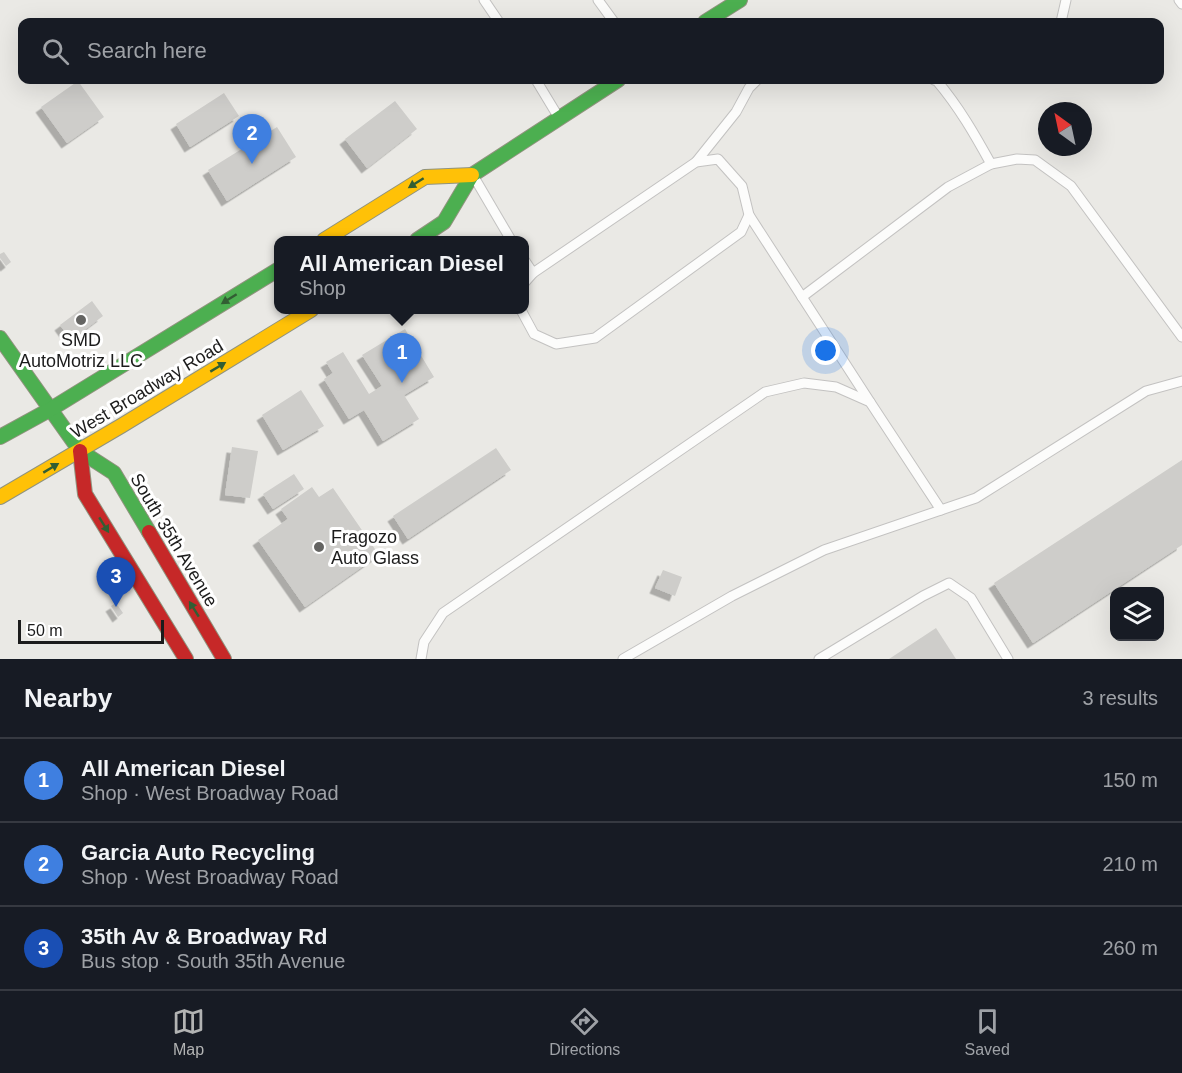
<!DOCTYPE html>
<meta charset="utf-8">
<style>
:root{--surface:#171b24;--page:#20242c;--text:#f1f3f6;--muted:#9ea1a6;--line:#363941;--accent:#b2b3b3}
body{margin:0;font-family:Helvetica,sans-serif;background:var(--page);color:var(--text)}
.controls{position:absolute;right:18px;bottom:18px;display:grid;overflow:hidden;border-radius:12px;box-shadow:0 6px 24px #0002}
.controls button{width:54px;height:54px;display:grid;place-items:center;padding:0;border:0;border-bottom:2px solid var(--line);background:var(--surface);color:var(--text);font:30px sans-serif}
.compass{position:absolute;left:1038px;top:102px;width:54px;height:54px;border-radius:50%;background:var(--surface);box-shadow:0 6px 24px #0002;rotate:327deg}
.scale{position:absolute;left:18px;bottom:15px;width:146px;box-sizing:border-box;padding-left:6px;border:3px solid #1c1c1c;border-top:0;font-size:16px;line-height:21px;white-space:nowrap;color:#1c1c1c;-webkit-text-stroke:4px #fff;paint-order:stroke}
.you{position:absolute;left:826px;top:351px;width:21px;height:21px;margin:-15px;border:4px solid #fff;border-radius:50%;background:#1a73e8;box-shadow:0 0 0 9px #1a73e833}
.badge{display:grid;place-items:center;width:39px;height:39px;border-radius:50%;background:var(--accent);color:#fff;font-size:20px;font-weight:700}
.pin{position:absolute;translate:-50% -50px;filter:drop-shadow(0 2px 3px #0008)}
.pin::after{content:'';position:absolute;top:32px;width:21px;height:18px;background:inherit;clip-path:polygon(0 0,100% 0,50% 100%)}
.popup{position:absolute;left:274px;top:236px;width:255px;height:78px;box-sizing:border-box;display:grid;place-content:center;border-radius:12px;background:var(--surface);filter:drop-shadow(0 2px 4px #0005);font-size:20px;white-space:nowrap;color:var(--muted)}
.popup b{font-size:22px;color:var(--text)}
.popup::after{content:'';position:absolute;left:50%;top:100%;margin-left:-12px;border:12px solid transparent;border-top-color:var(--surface)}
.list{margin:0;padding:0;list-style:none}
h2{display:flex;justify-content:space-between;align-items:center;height:78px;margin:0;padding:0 24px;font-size:26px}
h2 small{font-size:20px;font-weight:400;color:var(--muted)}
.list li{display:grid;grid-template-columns:39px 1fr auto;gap:18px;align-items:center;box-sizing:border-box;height:84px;padding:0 24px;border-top:2px solid var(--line)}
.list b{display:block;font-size:22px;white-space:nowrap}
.list p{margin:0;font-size:20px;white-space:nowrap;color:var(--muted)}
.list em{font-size:20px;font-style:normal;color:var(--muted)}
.icon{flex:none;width:33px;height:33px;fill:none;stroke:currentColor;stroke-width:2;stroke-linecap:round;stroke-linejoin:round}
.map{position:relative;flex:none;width:1182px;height:659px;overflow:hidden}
.search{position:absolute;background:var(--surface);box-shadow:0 6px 24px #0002;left:18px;right:18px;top:18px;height:66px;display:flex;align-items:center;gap:15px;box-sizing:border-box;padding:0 21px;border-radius:12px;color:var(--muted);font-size:22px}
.sheet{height:330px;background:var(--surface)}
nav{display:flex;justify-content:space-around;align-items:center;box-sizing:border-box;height:84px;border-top:2px solid var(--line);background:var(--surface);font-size:16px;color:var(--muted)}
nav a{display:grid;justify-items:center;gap:3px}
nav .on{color:var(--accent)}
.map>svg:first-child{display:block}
.building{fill:#cecdca;filter:url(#shadow)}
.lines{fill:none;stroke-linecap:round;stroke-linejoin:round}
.lane-casing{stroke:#c3c2c1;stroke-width:11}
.fast-casing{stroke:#90937e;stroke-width:16}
.slow-casing{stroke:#90937e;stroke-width:16}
.jam-casing{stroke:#90937e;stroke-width:16}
.lane{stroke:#fcfcfb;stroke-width:9}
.fast{stroke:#4caf50;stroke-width:14}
.slow{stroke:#ffc107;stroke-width:14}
.jam{stroke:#c62828;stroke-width:14}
.oneway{fill:#325e33}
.poi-dot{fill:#646462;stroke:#fff;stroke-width:2}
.labels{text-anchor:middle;stroke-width:6;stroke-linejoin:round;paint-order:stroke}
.poi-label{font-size:18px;fill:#1c1c1c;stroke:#fff}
.street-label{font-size:18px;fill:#1c1c1c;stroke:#fff}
</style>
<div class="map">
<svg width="1182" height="659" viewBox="0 0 1182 659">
<defs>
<filter id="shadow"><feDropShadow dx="-5.5" dy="5.5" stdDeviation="0" flood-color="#0004"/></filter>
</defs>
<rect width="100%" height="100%" fill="#eae9e5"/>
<g class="building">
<polygon points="78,81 104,117 67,143 41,107"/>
<polygon points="224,93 239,116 190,147 176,124"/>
<polygon points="395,101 417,129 367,168 345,139"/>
<polygon points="277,127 296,157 227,201 208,170"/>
<polygon points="4,252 11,262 6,266 0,258 0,254"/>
<polygon points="92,301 103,316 71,340 60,325"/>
<polygon points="405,329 434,377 404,395 419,419 383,441 364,410 349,419 324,379 333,373 326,362 343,352 369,394 382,386 362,355"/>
<polygon points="301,390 324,426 283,450 262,415"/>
<polygon points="232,447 258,451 250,498 225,495"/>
<polygon points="496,448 511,470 408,539 393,516"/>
<polygon points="1182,460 1182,545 1033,643 994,583"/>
<polygon points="294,474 304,489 273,509 263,494"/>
<polygon points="312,487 319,497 333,488 379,555 305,607 258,540 288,519 281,509"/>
<polygon points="663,570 682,577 675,596 655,588"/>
<polygon points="116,603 123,613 118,617 111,606"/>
<polygon points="936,628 956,659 889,659"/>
</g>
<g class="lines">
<defs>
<g id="lane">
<polyline points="484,0 499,22"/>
<polyline points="598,0 614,22"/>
<polyline points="1179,0 1182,4"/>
<polyline points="1061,22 1066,0"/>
<polyline points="536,80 559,118"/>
<path d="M934,80L937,81C959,107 975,135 991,164"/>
<polyline points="696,162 736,112 749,88 757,80"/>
<polyline points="474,177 511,240"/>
<polyline points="749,215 870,402"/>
<polyline points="525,261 533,273"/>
<polyline points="802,297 948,187 991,164 1017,159 1035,160 1071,186 1182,337"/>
<polyline points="521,310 534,334 556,344 595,338 741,232 749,215 742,186 718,159 696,162 533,273 525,282"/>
<polyline points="421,659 424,642 443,613 765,392 804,383 836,387 870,402 941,510"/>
<polyline points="623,659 732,596 824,550 976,498 1146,391 1182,381"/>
<polyline points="819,659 923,596 949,583 971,598 1008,659"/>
</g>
<g id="fast">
<polyline points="705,22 740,0"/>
<polyline points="417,240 444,222 472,175 618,80"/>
<polyline points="0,338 80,451 114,473 149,532"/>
<polyline points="0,437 51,409 279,269"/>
</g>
<g id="slow">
<polyline points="324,240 425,177 472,175"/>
<polyline points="0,497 121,426 311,310"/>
</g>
<g id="jam">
<polyline points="80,451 85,494 186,659"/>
<polyline points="149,532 224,659"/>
</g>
</defs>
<use href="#lane" class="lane-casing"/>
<use href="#fast" class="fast-casing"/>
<use href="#slow" class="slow-casing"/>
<use href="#jam" class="jam-casing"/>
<use href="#lane" class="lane"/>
<use href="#fast" class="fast"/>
<use href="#slow" class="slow"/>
<use href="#jam" class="jam"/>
</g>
<defs><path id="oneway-solid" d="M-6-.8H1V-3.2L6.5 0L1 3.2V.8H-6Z" transform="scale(1.5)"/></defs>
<g class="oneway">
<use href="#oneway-solid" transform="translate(416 183) rotate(148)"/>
<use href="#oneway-solid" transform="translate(229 299) rotate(148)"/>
<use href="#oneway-solid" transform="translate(218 367) rotate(-31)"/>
<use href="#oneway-solid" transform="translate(51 468) rotate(-31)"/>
<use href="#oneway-solid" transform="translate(104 525) rotate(58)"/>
<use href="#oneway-solid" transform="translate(194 609) rotate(-122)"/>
</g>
<g class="poi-dot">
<circle cx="81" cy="320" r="6"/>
<circle cx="319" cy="547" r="6"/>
</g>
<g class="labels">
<g class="poi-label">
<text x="81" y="346">SMD<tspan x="81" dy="21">AutoMotriz LLC</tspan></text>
<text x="331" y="543" text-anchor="start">Fragozo<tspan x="331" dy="21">Auto Glass</tspan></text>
</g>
<g class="street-label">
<text transform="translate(147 389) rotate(-31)" y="6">West Broadway Road</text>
<text transform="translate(174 540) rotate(59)" y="6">South 35th Avenue</text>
</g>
</g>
</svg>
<div class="controls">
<button><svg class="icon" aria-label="layers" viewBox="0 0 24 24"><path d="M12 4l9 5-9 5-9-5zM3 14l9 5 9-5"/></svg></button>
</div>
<svg class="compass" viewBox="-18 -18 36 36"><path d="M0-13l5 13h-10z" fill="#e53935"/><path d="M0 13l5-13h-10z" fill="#9ea1a6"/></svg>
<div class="scale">50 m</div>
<div class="you"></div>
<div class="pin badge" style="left:402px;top:383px;background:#3f7fe0">1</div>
<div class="popup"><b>All American Diesel</b>Shop</div>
<div class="pin badge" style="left:252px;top:164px;background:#3f7fe0">2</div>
<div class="pin badge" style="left:116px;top:607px;background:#1a4fb4">3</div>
<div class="search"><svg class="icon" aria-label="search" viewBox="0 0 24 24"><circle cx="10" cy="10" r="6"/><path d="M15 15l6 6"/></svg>Search here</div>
</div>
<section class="sheet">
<h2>Nearby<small>3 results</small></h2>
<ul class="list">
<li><span class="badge" style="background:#3f7fe0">1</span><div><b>All American Diesel</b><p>Shop · West Broadway Road</p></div><em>150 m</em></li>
<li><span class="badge" style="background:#3f7fe0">2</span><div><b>Garcia Auto Recycling</b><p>Shop · West Broadway Road</p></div><em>210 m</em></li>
<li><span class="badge" style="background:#1a4fb4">3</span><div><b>35th Av &amp; Broadway Rd</b><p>Bus stop · South 35th Avenue</p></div><em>260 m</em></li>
</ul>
</section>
<nav>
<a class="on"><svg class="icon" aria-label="map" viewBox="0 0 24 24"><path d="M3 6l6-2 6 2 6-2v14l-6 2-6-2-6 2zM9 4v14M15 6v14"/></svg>Map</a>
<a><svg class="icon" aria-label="directions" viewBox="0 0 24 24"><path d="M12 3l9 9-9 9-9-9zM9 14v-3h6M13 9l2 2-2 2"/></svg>Directions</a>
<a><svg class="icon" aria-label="saved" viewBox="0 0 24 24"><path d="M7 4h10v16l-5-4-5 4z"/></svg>Saved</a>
</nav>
